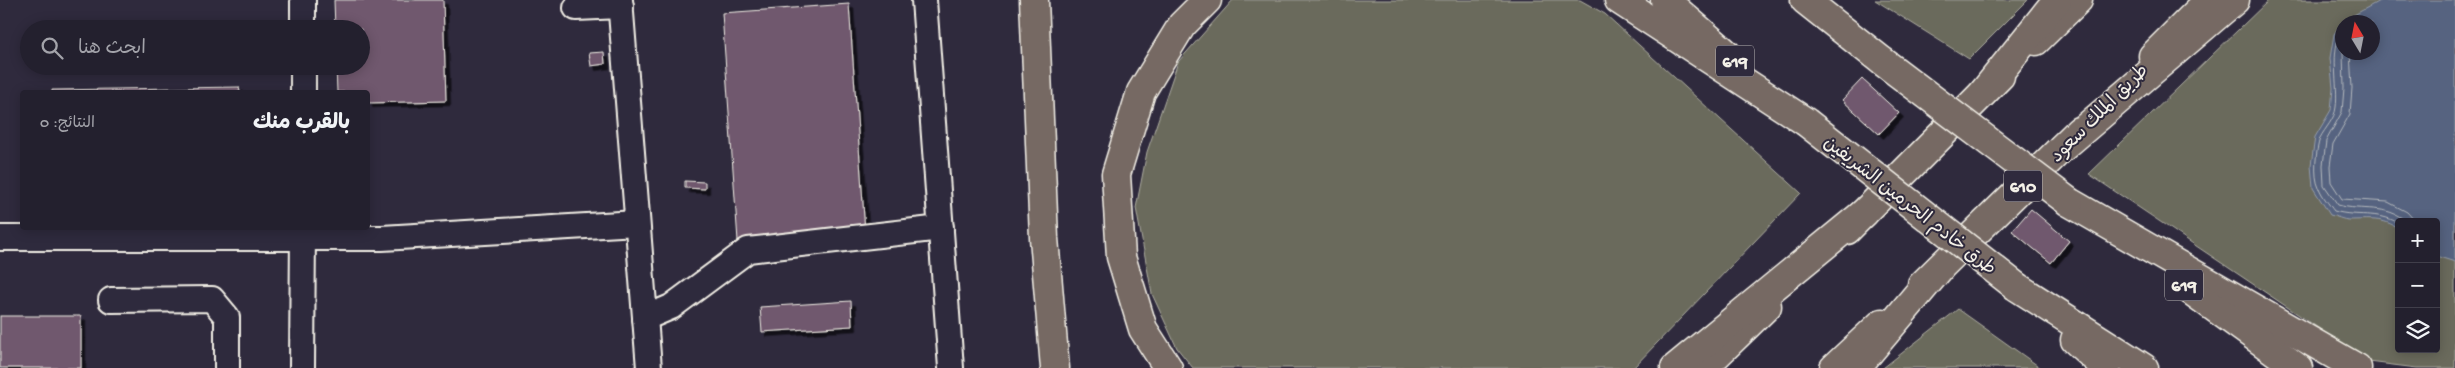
<!DOCTYPE html>
<html lang="ar">
<meta charset="utf-8">
<style>
:root{--surface:#23202e;--page:#2b2836;--text:#f1f3f6;--muted:#a3a3aa;--line:#403e4a}
body{margin:0;font-family:"Gochi Hand","Playpen Sans Arabic",sans-serif;background:var(--page);color:var(--text);direction:rtl}
.controls{position:absolute;right:15px;bottom:15px;display:grid;overflow:hidden;border-radius:5px;box-shadow:0 2px 12px #0003}
.controls button{width:45px;height:45px;display:grid;place-items:center;padding:0;border:0;border-bottom:1px solid var(--line);background:var(--surface);color:var(--text);font:25px sans-serif}
.compass{position:absolute;left:2335px;top:15px;width:45px;height:45px;border-radius:50%;background:var(--surface);box-shadow:0 2px 12px #0003;rotate:350deg}
.list{margin:0;padding:0;list-style:none}
h2{display:flex;justify-content:space-between;align-items:center;height:65px;margin:0;padding:0 20px;font-size:21px}
h2 small{font-size:16px;font-weight:400;color:var(--muted)}
.icon{flex:none;width:28px;height:28px;fill:none;stroke:currentColor;stroke-width:2;stroke-linecap:round;stroke-linejoin:round}
.map{position:relative;flex:none;width:2455px;height:368px;overflow:hidden;direction:ltr}
.search{position:absolute;background:var(--surface);box-shadow:0 2px 12px #0003;left:20px;top:20px;width:350px;height:55px;display:flex;align-items:center;gap:12px;box-sizing:border-box;padding:0 18px;border-radius:28px;color:var(--muted);font-size:19px}
.panel{position:absolute;background:var(--surface);box-shadow:0 2px 12px #0003;left:20px;top:90px;width:350px;height:140px;border-radius:5px;direction:rtl}
.map>svg:first-child{display:block}
.green{fill:#6a6b5c;stroke:#afaea2;fill-rule:evenodd}
.water{fill:#566480;stroke:#959caa;fill-rule:evenodd}
.lines{fill:none;stroke-linecap:round;stroke-linejoin:round}
.shore{stroke:#b5b9be;stroke-width:1}
.building{fill:#6f596e;stroke:#f4f1e8;filter:url(#shadow)}
.minor-casing{stroke:#f4f1e8;stroke-width:28}
.major-casing{stroke:#f4f1e8;stroke-width:31}
.highway-casing{stroke:#f4f1e8;stroke-width:31}
.minor{stroke:#2f2a3d;stroke-width:24}
.major{stroke:#766964;stroke-width:28}
.highway{stroke:#766964;stroke-width:28}
.highway-bridge-casing{stroke:#f4f1e8;stroke-width:31;stroke-linecap:butt}
.highway-bridge{stroke:#766964;stroke-width:28}
.labels{text-anchor:middle;stroke-width:4;stroke-linejoin:round;paint-order:stroke}
.shield{fill:#2f2a3d;stroke:#b9b5b5;stroke-width:1}
.shield-label{font-size:18px;font-weight:bold;fill:#f4f1e8}
.street-label{font-size:19px;fill:#f4f1e8;stroke:#2f2a3d}
</style>
<div class="map">
<svg width="2455" height="368" viewBox="0 0 2455 368">
<defs>
<filter id="shadow"><feDropShadow dx="4.5" dy="4.5" stdDeviation="0" flood-color="#0009"/></filter>
</defs>
<rect width="100%" height="100%" fill="#2f2a3d"/>
<filter id="ink" filterUnits="userSpaceOnUse"><feTurbulence type="fractalNoise" baseFrequency=".02" numOctaves="2"/><feDisplacementMap in="SourceGraphic" scale="10" xChannelSelector="R" yChannelSelector="G"/><feConvolveMatrix kernelMatrix="1 2 1 2 8 2 1 2 1" color-interpolation-filters="sRGB"/></filter>
<g filter="url(#ink)">
<g class="green">
<polygon points="1233,0 1580,0 1605,14 1801,193 1633,368 1193,368 1177,348 1152,294 1136,208 1147,152 1178,62"/>
<polygon points="1875,0 2028,0 1969,59"/>
<path d="M2269,0H2455V368H2417L2369,362L2089,174ZM2342,22H2372V52H2342ZM2399,222H2436V349H2399Z"/>
<polygon points="1958,309 2041,368 1883,368"/>
</g>
<path class="water" d="M2381,0H2455V262L2436,256V222H2399V229C2383,217 2368,220 2349,220C2343,220 2336,216 2330,215L2313,188L2311,165L2315,137L2331,110L2333,88L2330,58L2334,34L2343,21ZM2342,22H2372V52H2342Z"/>
<g class="lines">
<g class="shore">
<path d="M2342,31C2329,51 2339,84 2336,107C2335,119 2325,128 2320,138C2316,150 2313,176 2319,188C2322,196 2329,204 2334,211C2359,218 2374,210 2399,223"/>
<path d="M2343,52L2344,88L2342,112L2326,141L2323,165L2324,185L2338,205C2362,212 2386,203 2407,222"/>
<polyline points="2350,52 2352,88 2350,114 2333,144 2330,166 2331,182 2342,199 2388,202 2407,212 2416,222"/>
</g>
</g>
<g class="building">
<polygon points="334,0 443,0 446,101 368,103 368,92 337,92 336,66 361,66 361,29 335,29"/>
<polygon points="849,4 865,232 738,241 722,13"/>
<polygon points="604,52 605,64 591,66 589,53"/>
<polygon points="1862,79 1899,113 1879,134 1842,100"/>
<polygon points="239,87 240,92 52,92 52,90"/>
<polygon points="685,181 705,182 705,189 685,188"/>
<polygon points="2031,209 2069,241 2051,263 2012,231"/>
<polygon points="851,301 852,326 762,332 760,307"/>
<rect x="0" y="316" width="81" height="52"/>
</g>
<g class="lines">
<defs>
<g id="minor">
<polyline points="303,0 303,29"/>
<polyline points="620,0 649,368"/>
<polyline points="924,0 951,368"/>
<polyline points="576,8 621,6"/>
<polyline points="303,66 303,92"/>
<polyline points="0,238 382,238 637,223"/>
<polyline points="111,300 212,299 227,317 227,368"/>
<polyline points="645,318 671,307 748,250 941,228"/>
<polyline points="302,368 303,228"/>
</g>
<g id="major">
<polyline points="2036,41 2078,0"/>
<polyline points="2153,56 2209,0"/>
<polyline points="1847,230 2000,76"/>
<polyline points="1922,285 2079,131"/>
<polyline points="1703,368 1767,306"/>
<polyline points="1834,368 1882,323"/>
</g>
<g id="highway">
<polyline points="1034,0 1044,238 1055,368"/>
<polyline points="1619,0 1806,122"/>
<polyline points="1665,0 1727,54"/>
<polyline points="1805,0 1882,61"/>
<polyline points="1983,93 2057,0"/>
<polyline points="2062,148 2235,0"/>
<polyline points="2069,202 2357,368"/>
<polyline points="2017,287 2144,368"/>
<polyline points="2190,290 2298,368"/>
<polyline points="2075,340 2106,368"/>
<polyline points="1168,368 1143,329 1121,257 1116,174 1141,92 1182,25 1207,0"/>
<polyline points="1675,368 1864,213"/>
<polyline points="1856,368 1939,269"/>
</g>
</defs>
<use href="#minor" class="minor-casing"/>
<use href="#major" class="major-casing"/>
<use href="#highway" class="highway-casing"/>
<use href="#minor" class="minor"/>
<use href="#major" class="major"/>
<use href="#highway" class="highway"/>
<defs>
<g id="highway-bridge">
<polyline points="1882,61 2069,202"/>
<polyline points="1806,122 2017,287"/>
</g>
</defs>
<use href="#highway-bridge" class="highway-bridge-casing"/>
<use href="#highway-bridge" class="highway-bridge"/>
</g>
</g>
<g class="labels">
<g class="shield">
<rect x="1716" y="45.5" width="38" height="31" rx="4"/>
<rect x="2004" y="170.5" width="38" height="31" rx="4"/>
<rect x="2165" y="269.5" width="38" height="31" rx="4"/>
</g>
<g class="shield-label">
<text x="1735" y="67">619</text>
<text x="2023" y="192">610</text>
<text x="2184" y="291">619</text>
</g>
<g class="street-label">
<text transform="translate(2098 112) rotate(-45)" y="7">طريق الملك سعود</text>
<text transform="translate(1911 204) rotate(38)" y="7">طرق خادم الحرمين الشريفين</text>
</g>
</g>
</svg>
<div class="controls">
<button>+</button>
<button>−</button>
<button><svg class="icon" aria-label="layers" viewBox="0 0 24 24"><path d="M12 4l9 5-9 5-9-5zM3 14l9 5 9-5"/></svg></button>
</div>
<svg class="compass" viewBox="-18 -18 36 36"><path d="M0-13l5 13h-10z" fill="#e53935"/><path d="M0 13l5-13h-10z" fill="#a3a3aa"/></svg>
<div class="search"><svg class="icon" aria-label="search" viewBox="0 0 24 24"><circle cx="10" cy="10" r="6"/><path d="M15 15l6 6"/></svg>ابحث هنا</div>
<section class="panel">
<h2>بالقرب منك<small>النتائج: 0</small></h2>
<ul class="list">
</ul>
</section>
</div>
